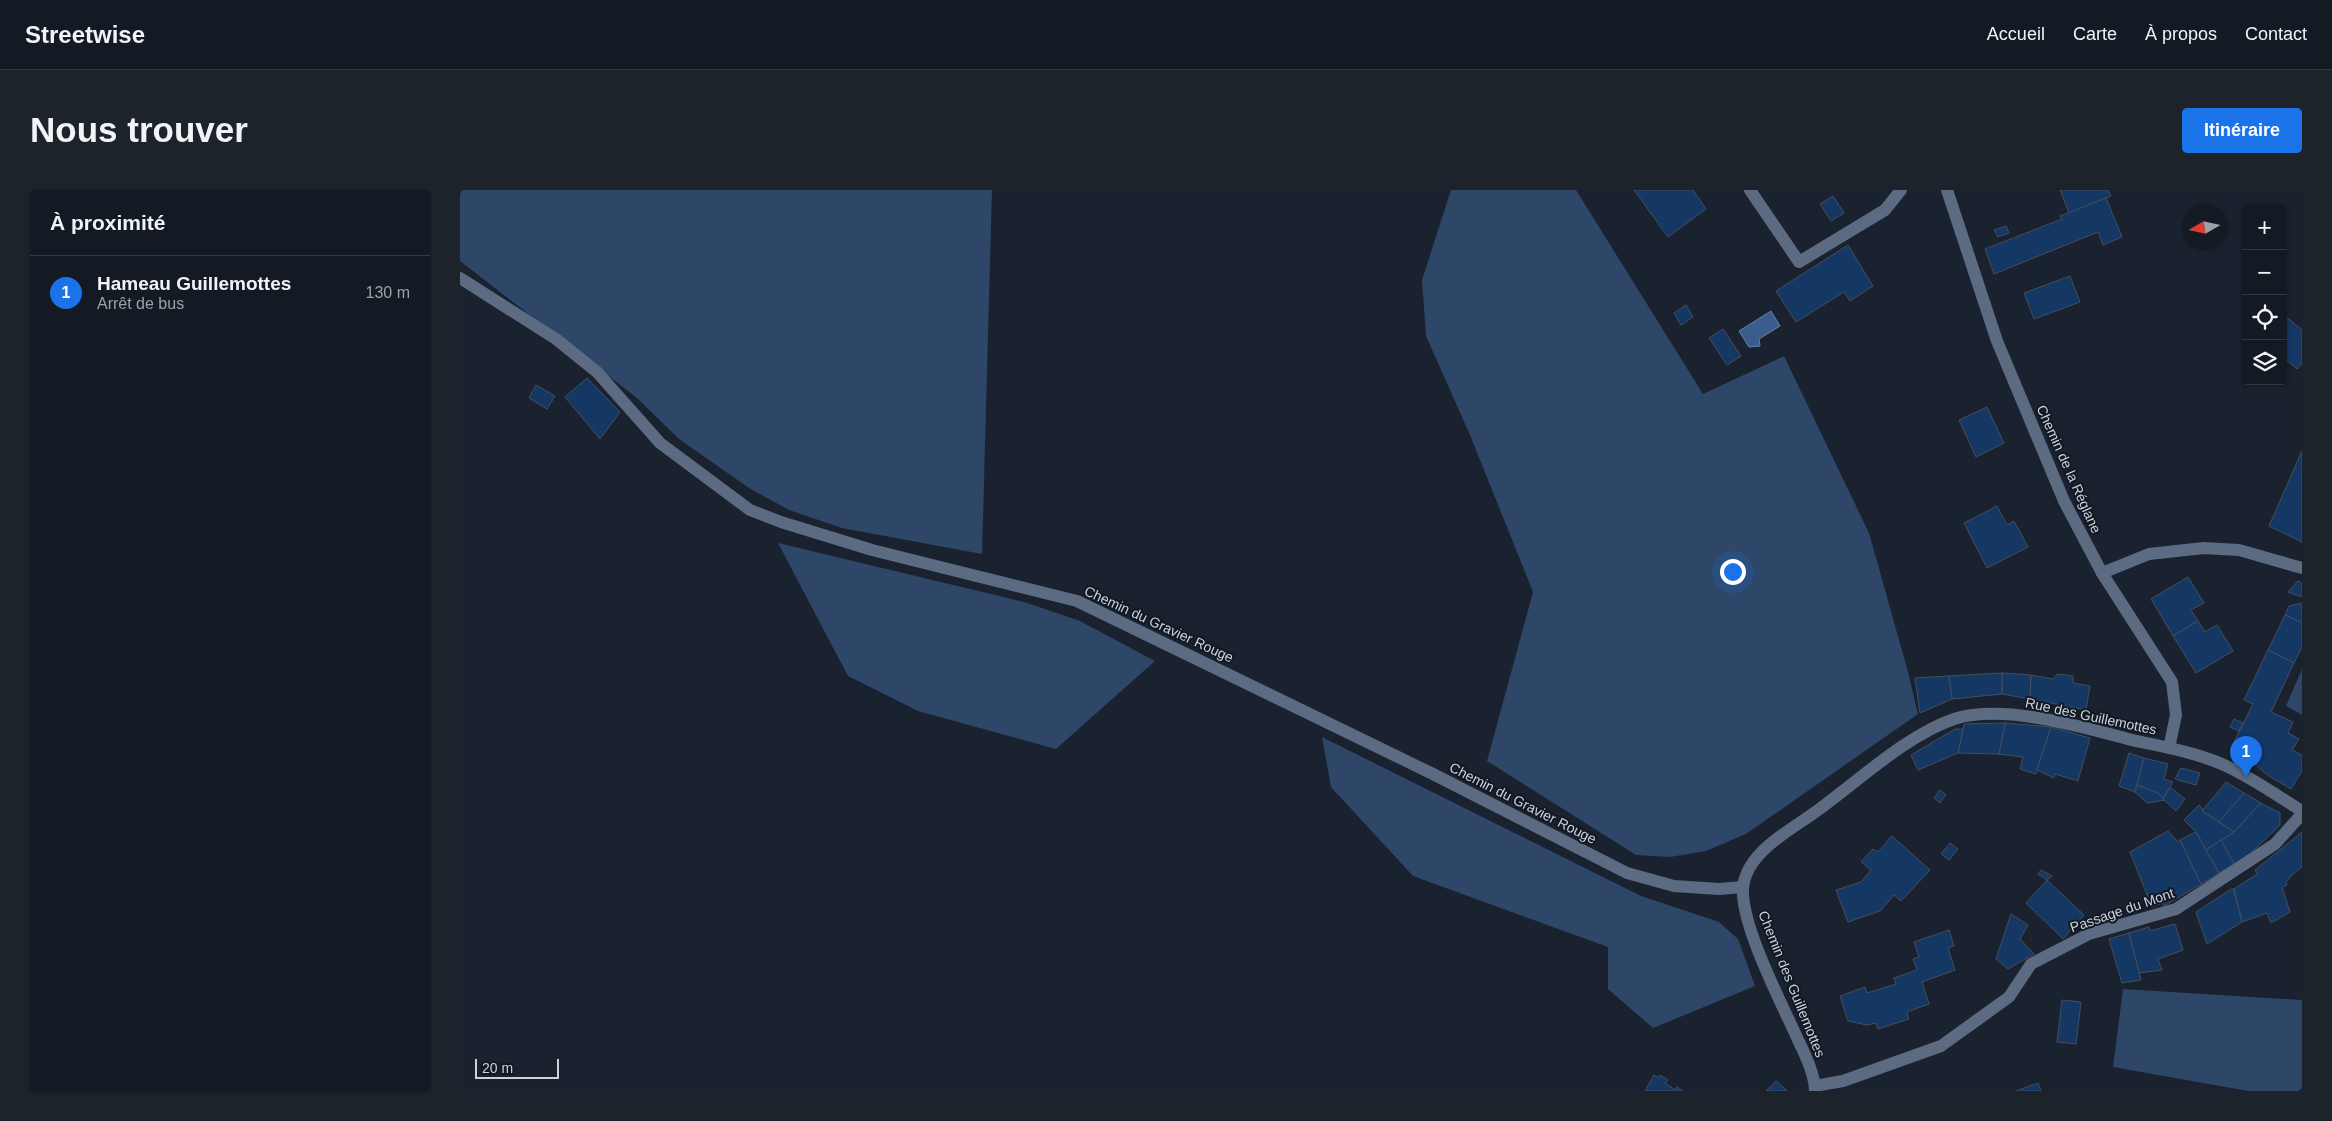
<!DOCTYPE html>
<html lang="fr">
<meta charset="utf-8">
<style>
:root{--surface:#141a23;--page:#1d232b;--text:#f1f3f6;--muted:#9da1a6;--line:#333841;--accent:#1a73e8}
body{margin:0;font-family:Arial,sans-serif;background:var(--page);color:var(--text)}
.controls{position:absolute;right:15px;top:15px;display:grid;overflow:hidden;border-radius:5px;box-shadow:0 1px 4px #0004}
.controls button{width:45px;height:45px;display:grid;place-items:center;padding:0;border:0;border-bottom:1px solid var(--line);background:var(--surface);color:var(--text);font:25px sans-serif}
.compass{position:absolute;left:1722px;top:15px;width:45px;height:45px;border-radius:50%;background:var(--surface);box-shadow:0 1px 4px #0004;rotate:261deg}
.scale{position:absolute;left:15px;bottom:12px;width:84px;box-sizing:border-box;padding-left:5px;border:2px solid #ccd2da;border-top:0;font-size:14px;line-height:18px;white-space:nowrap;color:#ccd2da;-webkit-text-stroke:4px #111925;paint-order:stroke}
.you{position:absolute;left:1272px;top:381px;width:18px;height:18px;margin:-12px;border:4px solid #fff;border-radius:50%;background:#1a73e8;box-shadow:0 0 0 8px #1a73e833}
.badge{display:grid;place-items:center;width:32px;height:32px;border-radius:50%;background:var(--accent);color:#fff;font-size:16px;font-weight:700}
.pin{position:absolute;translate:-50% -41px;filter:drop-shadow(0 1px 2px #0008)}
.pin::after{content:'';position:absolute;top:26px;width:18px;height:15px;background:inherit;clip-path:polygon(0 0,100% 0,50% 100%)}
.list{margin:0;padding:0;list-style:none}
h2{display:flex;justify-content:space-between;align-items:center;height:65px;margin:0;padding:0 20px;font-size:21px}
h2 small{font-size:16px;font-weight:400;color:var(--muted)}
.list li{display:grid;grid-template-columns:32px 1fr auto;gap:15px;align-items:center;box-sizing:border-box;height:75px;padding:0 20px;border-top:1px solid var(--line)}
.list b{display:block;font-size:19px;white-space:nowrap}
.list p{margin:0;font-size:16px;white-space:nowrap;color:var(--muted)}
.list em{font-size:16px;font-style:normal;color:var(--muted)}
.icon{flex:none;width:28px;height:28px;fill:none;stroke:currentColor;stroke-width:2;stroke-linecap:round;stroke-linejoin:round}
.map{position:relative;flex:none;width:1842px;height:901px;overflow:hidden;border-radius:5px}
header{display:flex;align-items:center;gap:30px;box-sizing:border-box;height:70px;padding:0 25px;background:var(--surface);border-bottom:1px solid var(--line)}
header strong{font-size:24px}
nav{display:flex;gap:28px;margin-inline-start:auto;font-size:18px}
.intro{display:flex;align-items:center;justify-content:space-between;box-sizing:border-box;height:120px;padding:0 30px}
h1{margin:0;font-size:35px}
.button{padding:12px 22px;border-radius:5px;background:var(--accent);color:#fff;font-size:18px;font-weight:700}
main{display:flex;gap:30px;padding:0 30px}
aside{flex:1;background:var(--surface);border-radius:5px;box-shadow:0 1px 4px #0004}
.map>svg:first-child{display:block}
.green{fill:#2e4667}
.water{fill:#3a5d8e;stroke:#6680a5}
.building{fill:#153764;stroke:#444e5c}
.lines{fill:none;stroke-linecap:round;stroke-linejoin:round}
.minor{stroke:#5c6b82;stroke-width:12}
.labels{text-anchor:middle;stroke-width:4;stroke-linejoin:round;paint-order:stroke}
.street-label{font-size:14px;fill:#ccd2da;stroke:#111925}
</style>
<header>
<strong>Streetwise</strong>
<nav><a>Accueil</a><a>Carte</a><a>À propos</a><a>Contact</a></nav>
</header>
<div class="intro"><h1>Nous trouver</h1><a class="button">Itinéraire</a></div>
<main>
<aside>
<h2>À proximité<small></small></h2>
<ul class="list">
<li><span class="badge">1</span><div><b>Hameau Guillemottes</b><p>Arrêt de bus</p></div><em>130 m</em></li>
</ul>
</aside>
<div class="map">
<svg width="1842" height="901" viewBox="0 0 1842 901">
<rect width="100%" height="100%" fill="#1a222f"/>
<g class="green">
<polygon points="0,0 532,0 522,364 382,338 329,320 289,298 219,249 177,208 0,71"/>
<polygon points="991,0 1116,0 1243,204 1324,166 1409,343 1448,482 1458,524 1286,644 1246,661 1210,667 1176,665 1027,571 1073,402 1010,245 966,146 962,90"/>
<polygon points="318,353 564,412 620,431 695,471 596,559 458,521 388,486"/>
<polygon points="1842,479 1842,525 1826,516"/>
<polygon points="862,547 1181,706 1259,732 1278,749 1295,796 1193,838 1148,799 1148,757 953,686 871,597"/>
<polygon points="1663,799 1842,810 1842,901 1788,901 1653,877"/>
</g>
<polygon class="water" points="1311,121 1320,136 1299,149 1300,156 1289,157 1279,141"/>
<g class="building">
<polygon points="1174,0 1233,0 1246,19 1208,47"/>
<polygon points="1600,0 1648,0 1651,6 1609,23"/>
<polygon points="1373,6 1384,23 1371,31 1360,14"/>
<polygon points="1646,8 1662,47 1643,55 1638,42 1534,84 1525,59 1602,29 1600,26"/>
<polygon points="1546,36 1549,43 1538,47 1534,40"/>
<polygon points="1388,55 1413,96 1390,111 1384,102 1336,132 1316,101"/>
<polygon points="1610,86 1620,112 1574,129 1564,103"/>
<polygon points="1226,115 1233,127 1221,135 1214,123"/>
<polygon points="1823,124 1842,140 1842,173 1837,179 1823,167"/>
<polygon points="1263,139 1281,166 1267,175 1249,148"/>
<polygon points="127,188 160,222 140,249 105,207"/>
<polygon points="76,195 95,206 87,219 69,208"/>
<polygon points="1527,217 1544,253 1516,267 1499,230"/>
<polygon points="1842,261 1842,352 1809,336"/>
<polygon points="1537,316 1547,335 1554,331 1568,357 1527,378 1504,333"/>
<polygon points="1728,387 1744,413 1731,420 1738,431 1713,446 1691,409"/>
<polygon points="1838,391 1842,393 1842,407 1828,402"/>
<polygon points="1842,413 1842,433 1825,425 1829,416"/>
<polygon points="1825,425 1842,433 1842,457 1834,473 1808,460"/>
<polygon points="1738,431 1745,442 1757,435 1773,461 1736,483 1713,446"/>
<polygon points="1808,460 1834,473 1811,522 1833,532 1828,543 1839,549 1832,560 1842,565 1842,581 1831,599 1809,586 1772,556 1793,514 1784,510"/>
<polygon points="1542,483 1571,485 1570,509 1542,504"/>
<polygon points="1542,483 1542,504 1492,509 1489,486"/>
<polygon points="1597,484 1613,486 1613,493 1630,496 1626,520 1570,509 1571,485 1593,489"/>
<polygon points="1489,486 1492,509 1460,523 1455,488"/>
<polygon points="1774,529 1783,533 1779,541 1770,537"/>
<polygon points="1545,533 1591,537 1576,584 1560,579 1563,567 1539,564"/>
<polygon points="1545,533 1539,564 1498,563 1504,534"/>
<polygon points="1591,537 1630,548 1618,591 1595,584 1594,588 1577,580"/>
<polygon points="1495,539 1503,539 1498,563 1458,580 1451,565"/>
<polygon points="1669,563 1684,568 1675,602 1659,596"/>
<polygon points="1684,568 1708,574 1704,589 1713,592 1703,609 1698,603 1677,595"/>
<polygon points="1721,578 1740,583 1736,595 1715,589"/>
<polygon points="1766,592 1784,603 1759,632 1742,621"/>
<polygon points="1677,595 1698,603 1705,610 1687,613 1675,602"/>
<polygon points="1710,597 1725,609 1716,621 1703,609"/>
<polygon points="1480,600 1486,605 1480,613 1474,608"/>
<polygon points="1784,603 1801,613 1774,642 1759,632"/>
<polygon points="1801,613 1820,623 1820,635 1792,662 1774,674 1761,650 1774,642"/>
<polygon points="1739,615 1743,619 1742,621 1774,642 1746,660 1736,642 1724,630"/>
<polygon points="1708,641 1718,652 1720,650 1741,694 1704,716 1702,713 1692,717 1670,662"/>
<polygon points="1736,642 1759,683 1741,694 1720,650"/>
<polygon points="1842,642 1842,677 1833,684 1826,692 1827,695 1822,697 1830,722 1811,733 1807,723 1782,732 1774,699 1797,684 1795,680"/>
<polygon points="1432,646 1470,680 1441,711 1434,705 1420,721 1388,732 1376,700 1401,692 1411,680 1401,672 1413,659 1418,662"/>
<polygon points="1761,650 1774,674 1759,683 1746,660"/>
<polygon points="1490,653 1498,659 1489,670 1481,664"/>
<polygon points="1581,680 1592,686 1587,690 1578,684"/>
<polygon points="1587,690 1624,725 1603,749 1566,713"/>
<polygon points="1773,698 1782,732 1747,754 1736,722"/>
<polygon points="1551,724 1568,735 1560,749 1574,764 1548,779 1536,769"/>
<polygon points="1715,734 1723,760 1698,769 1702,780 1679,783 1669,743 1689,737 1690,741"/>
<polygon points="1489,740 1494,756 1488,758 1495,780 1462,792 1469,814 1447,822 1449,829 1418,839 1416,833 1407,835 1388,831 1380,806 1405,797 1407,803 1436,794 1434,788 1457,780 1453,769 1459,767 1454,752"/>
<polygon points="1669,743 1681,790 1662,793 1649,749"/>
<polygon points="1602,810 1621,812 1616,854 1597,852"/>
<polygon points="1194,885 1199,888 1200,885 1208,890 1205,893 1215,900 1217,897 1223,901 1185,901"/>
<polygon points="1316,891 1321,895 1327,901 1306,901"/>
<polygon points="1578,893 1581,901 1556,901"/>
</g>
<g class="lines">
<g class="minor">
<polyline points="1290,0 1339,72 1425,20 1441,0"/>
<polyline points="1487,0 1537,151 1604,311 1642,383 1712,492 1716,525 1709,558"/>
<polyline points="0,88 96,149 137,182 200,253 290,320 321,332 412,360 617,411 973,584 1167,683 1214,696 1259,699 1283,697"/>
<polyline points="1642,383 1689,364 1744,358 1779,360 1842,378"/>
<polyline points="1355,896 1383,891 1481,856 1549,807 1571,774 1629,744 1716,719 1815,654 1842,624"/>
<path d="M1355,901C1355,885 1346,866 1339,852C1323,816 1281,736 1283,699C1285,662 1333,639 1358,620C1398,591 1447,545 1494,529C1545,513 1625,538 1676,551C1705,557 1737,563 1764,575C1791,587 1816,605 1842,621"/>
</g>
</g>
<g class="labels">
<g class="street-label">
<text transform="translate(1609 279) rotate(66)" y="5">Chemin de la Réglane</text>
<text transform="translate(699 434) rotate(25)" y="5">Chemin du Gravier Rouge</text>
<text transform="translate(1631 526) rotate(12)" y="5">Rue des Guillemottes</text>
<text transform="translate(1063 613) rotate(27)" y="5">Chemin du Gravier Rouge</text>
<text transform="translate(1662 720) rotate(-19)" y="5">Passage du Mont</text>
<text transform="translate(1332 794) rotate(68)" y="5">Chemin des Guillemottes</text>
</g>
</g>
</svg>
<div class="controls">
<button>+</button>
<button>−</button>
<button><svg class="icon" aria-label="locate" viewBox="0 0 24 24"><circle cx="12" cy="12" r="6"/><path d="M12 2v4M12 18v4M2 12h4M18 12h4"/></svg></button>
<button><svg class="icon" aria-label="layers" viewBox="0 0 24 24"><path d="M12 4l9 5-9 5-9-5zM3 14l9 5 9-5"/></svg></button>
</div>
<svg class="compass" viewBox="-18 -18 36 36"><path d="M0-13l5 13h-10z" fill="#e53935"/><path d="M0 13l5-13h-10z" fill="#9da1a6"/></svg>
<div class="scale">20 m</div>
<div class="you"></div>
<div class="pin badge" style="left:1786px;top:587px">1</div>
</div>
</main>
